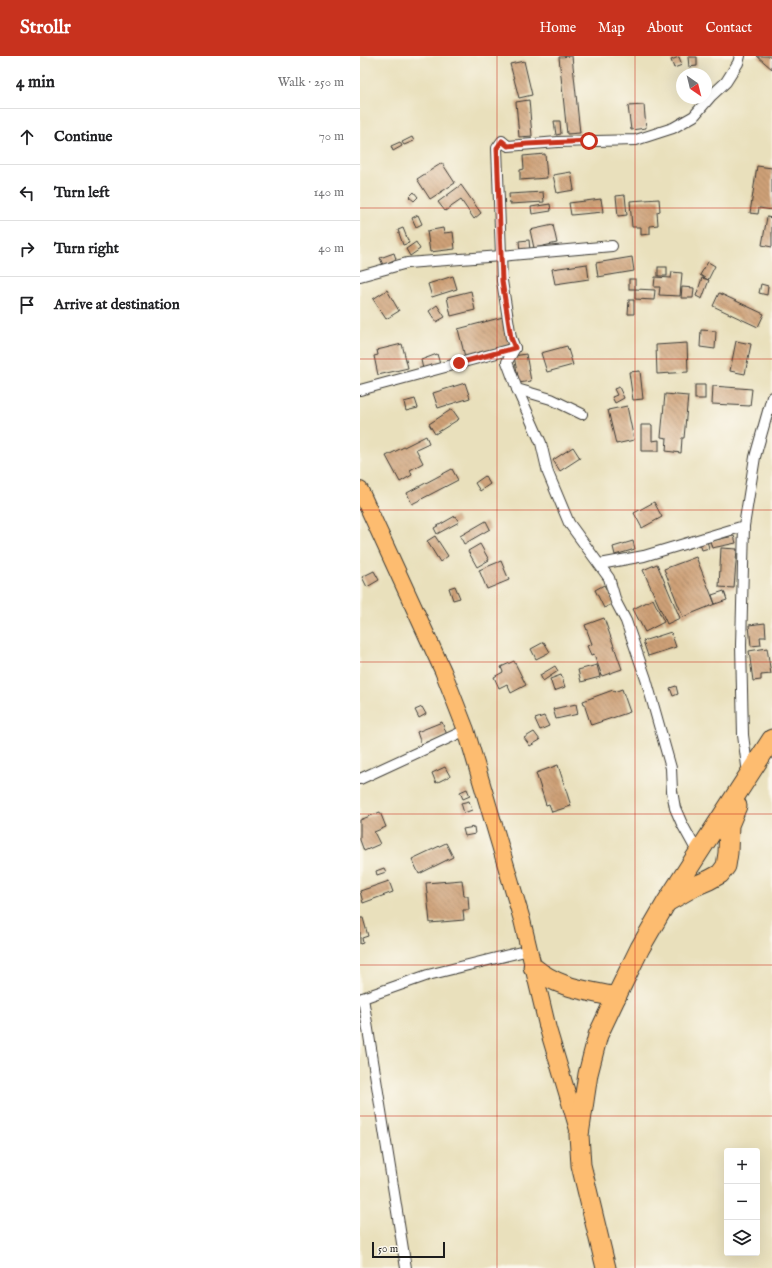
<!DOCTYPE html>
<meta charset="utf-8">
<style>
:root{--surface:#fff;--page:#f2f2f2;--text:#202124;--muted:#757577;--line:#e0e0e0;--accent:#c8321e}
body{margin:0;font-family:"IM FELL English",serif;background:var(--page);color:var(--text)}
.controls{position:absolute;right:12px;bottom:12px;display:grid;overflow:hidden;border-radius:4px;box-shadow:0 4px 16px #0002}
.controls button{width:36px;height:36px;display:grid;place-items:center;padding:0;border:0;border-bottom:1px solid var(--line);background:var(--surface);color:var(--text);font:20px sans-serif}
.compass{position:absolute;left:316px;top:12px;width:36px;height:36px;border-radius:50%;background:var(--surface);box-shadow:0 4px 16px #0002;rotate:145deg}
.scale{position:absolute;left:12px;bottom:10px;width:73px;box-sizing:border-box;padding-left:4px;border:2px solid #1c1c1c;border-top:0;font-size:11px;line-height:14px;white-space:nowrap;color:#1c1c1c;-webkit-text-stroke:3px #fbf7ec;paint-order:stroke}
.stop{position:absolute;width:12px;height:12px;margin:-9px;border:3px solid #c8321e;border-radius:50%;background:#fff}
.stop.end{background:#c8321e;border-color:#fff;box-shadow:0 1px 4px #0008}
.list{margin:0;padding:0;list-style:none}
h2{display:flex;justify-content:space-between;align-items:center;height:52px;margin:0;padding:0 16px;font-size:17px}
h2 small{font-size:13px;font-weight:400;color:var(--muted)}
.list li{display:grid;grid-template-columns:26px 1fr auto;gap:12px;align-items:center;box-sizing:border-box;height:56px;padding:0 16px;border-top:1px solid var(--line)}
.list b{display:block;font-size:15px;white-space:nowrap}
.list em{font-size:13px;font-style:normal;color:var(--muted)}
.icon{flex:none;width:22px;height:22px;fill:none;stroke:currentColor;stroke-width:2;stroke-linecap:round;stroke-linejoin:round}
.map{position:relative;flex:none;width:412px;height:1212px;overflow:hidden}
header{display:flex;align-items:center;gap:24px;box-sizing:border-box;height:56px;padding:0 20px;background:var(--accent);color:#fff}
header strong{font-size:19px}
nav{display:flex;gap:22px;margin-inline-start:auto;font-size:14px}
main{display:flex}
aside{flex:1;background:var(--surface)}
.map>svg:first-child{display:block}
.building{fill:url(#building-back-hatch)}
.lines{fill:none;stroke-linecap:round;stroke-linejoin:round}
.street-casing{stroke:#3b3934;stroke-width:12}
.primary-casing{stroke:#3b3934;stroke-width:18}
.highway-casing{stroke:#3b3934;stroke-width:21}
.street{stroke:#fff;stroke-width:10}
.primary{stroke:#fdbc6f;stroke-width:16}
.highway{stroke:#fdbc6f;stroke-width:19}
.route{stroke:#c8321e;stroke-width:5}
.grid{fill:none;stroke:#c8321e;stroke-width:1;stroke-opacity:0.55}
</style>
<header>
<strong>Strollr</strong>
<nav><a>Home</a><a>Map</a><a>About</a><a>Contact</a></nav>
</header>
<main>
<aside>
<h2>4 min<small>Walk · 250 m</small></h2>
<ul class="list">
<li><svg class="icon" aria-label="ahead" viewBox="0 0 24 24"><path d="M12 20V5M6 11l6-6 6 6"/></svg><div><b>Continue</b></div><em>70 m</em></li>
<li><svg class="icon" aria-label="left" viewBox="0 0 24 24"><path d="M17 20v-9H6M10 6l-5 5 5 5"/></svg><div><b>Turn left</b></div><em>140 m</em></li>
<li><svg class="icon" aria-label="right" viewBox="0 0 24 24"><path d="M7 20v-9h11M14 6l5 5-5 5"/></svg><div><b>Turn right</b></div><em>40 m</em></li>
<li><svg class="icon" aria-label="arrive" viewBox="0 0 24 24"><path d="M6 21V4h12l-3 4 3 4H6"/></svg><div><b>Arrive at destination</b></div></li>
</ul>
</aside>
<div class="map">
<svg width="412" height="1212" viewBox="0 0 412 1212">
<defs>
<pattern id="building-back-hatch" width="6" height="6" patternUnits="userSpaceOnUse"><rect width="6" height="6" fill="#cea077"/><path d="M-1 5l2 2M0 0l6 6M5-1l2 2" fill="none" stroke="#a68261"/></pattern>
</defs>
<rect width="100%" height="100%" fill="#fbf7ec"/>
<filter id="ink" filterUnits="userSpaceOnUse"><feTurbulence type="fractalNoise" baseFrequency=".025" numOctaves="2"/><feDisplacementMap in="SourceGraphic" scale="8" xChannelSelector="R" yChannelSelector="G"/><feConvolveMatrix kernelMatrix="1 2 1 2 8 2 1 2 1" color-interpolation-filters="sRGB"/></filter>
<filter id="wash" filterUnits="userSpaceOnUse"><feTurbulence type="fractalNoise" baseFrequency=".012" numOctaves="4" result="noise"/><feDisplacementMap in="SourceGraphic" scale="16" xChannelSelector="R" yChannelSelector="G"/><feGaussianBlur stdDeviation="0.9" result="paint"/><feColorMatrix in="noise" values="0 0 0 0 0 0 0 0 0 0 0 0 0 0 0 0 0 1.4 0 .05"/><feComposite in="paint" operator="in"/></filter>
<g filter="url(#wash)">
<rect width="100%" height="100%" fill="#e9e0bc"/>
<g id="blocks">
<g class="building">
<polygon points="212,0 220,77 207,78 199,1"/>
<polygon points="397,0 412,0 412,13"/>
<polygon points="319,1 322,9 314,12 311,4"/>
<polygon points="328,1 337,1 337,10 329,11"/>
<polygon points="164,5 172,39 159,42 150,8"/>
<polygon points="169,44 172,80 159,81 156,46"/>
<polygon points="284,49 286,72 271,74 268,50"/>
<polygon points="194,65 200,65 201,78 196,79"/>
<polygon points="52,81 54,85 44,89 42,86"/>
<polygon points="40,86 42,90 33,95 31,90"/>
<polygon points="185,98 187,122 160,124 160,114 164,113 163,100"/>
<polygon points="82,107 95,127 70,143 57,123"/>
<polygon points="397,110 412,112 412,154 399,152 398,158 390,157"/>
<polygon points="211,116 214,134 197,137 193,119"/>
<polygon points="101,129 121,157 114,163 101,144 85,155 78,146"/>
<polygon points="54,136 58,141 54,145 49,141"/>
<polygon points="183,136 184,146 150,148 149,138"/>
<polygon points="265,139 267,159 258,160 256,140"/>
<polygon points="241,143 243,156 211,159 209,147"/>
<polygon points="299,143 300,155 297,156 298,169 290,170 290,178 281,179 281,171 272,171 270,145"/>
<polygon points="190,148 191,155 172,158 171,151"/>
<polygon points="58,159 62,168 56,171 52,162"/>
<polygon points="407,161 412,162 412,191 402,189"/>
<polygon points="193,169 197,187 174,192 170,174"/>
<polygon points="43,172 49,187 43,189 38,174"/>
<polygon points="83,172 84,177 93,176 95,193 70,196 67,175"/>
<polygon points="169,184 170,195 160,196 159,185"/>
<polygon points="56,186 60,193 50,200 46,193"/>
<polygon points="34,197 36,203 23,209 20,202"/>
<polygon points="272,201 274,215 238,221 236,207"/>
<polygon points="348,206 355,210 348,224 340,219"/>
<polygon points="227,208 229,223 195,228 192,213"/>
<rect x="298" y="211" width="9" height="9"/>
<polygon points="312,216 322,217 320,240 299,239 300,231 294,231 295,221 311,222"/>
<polygon points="93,220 97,233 72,241 68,228"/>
<polygon points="342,222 349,224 342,243 336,240"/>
<rect x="269" y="223" width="6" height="10"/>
<polygon points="401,228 408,230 407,239 399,237"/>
<polygon points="322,231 334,232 333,242 321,242"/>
<polygon points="275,233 295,234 294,244 275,243"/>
<polygon points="27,234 39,255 26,263 13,243"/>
<polygon points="111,235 115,254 91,260 87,241"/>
<polygon points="359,237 404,258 398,271 353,250"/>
<polygon points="269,244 274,244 274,258 268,258"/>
<polygon points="77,249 85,261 76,266 69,255"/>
<polygon points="143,261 150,288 105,301 98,273"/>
<polygon points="341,274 356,275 355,293 340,291"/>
<polygon points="376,285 391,288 385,318 370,315"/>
<polygon points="327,287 328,316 297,318 296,289"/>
<polygon points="42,288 48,312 18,319 14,300 18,299 17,294"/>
<polygon points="207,290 213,309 187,316 181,297"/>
<polygon points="77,298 80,308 63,313 61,304"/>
<polygon points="166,298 171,325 159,327 154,300"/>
<polygon points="280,315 283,343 273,344 269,316"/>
<polygon points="105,327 110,342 78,352 73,337"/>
<rect x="335" y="329" width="10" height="14"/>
<polygon points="353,330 392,333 390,350 352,348"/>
<polygon points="259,331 264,342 255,347 252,341 257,339 254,333"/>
<polygon points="305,338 328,340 324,382 322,382 321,397 306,395 307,382 301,381"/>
<polygon points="55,343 58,352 46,355 44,346"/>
<polygon points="267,350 274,384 256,388 248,354"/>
<polygon points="92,353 99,363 75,378 69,368"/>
<polygon points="281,369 292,369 292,385 299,384 299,395 281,395"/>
<polygon points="66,380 69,387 56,393 63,407 50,414 52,419 40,426 26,400"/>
<polygon points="213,391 220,402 200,415 193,404"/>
<polygon points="92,413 98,424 52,448 47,437"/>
<polygon points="125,420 130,428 120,435 115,427"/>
<polygon points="294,446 302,461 282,472 274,457"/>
<polygon points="95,460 99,466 77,478 74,472"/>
<polygon points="126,465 130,473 104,488 100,480"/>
<polygon points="75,480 88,500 80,506 67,485"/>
<polygon points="374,480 376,487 352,492 350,485"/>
<polygon points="273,485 275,493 255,499 253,491"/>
<polygon points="347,485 349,492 342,494 340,487"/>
<polygon points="120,488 129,504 117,511 108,495"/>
<polygon points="361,492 377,493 374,532 359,531"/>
<polygon points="336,501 355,548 323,561 304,513"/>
<polygon points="141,505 149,524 127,533 119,514"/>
<polygon points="297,508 320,562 307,568 283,514"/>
<polygon points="14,515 19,524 7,531 2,521"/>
<polygon points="244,529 254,547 244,552 235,534"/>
<polygon points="95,530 100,542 93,544 89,532"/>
<polygon points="364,535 367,544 355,548 352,539"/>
<polygon points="293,543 304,566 285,576 273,553"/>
<polygon points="244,562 262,613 242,620 234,598 231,599 227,590 232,588 225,569"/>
<polygon points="405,567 406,581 400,581 401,589 391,590 389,569"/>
<polygon points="311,576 316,591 288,600 283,585"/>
<polygon points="184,586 190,596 176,603 171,593"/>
<polygon points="407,592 411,618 401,619 401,624 393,625 389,595"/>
<polygon points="154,605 166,629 151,637 147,628 139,632 134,621 143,616 141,611"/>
<polygon points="237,609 240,621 221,626 218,614"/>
<polygon points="195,610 198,615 183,625 180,619"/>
<polygon points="201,619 205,631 194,635 190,623"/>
<polygon points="316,630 318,638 313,640 310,632"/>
<polygon points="262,633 270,656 231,669 223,645 253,634 254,636"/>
<polygon points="216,648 218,658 196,663 193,653"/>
<polygon points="62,651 66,658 59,662 55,654"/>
<polygon points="184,660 189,670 180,674 175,663"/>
<polygon points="82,666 87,679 61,688 57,676"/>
<polygon points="174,676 180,684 170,690 164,682"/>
<polygon points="198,709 211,750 192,756 189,748 186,749 176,717"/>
<polygon points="85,711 90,720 76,727 72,717"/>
<polygon points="107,733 110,740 103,743 100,736"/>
<polygon points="109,745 112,754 104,757 101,747"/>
<polygon points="20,756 26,771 14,776 20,788 4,795 0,784 0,764"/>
<polygon points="114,771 115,778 105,780 103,773"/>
<polygon points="86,787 93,801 59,818 52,803"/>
<polygon points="24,812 26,816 17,819 16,815"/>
<polygon points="102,824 104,840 108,840 109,854 103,854 104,864 70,867 66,827"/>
<polygon points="29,825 33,836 3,847 0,835"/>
<polygon points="0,862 3,862 8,880 2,882 3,887 0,888"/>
</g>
</g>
</g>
<g filter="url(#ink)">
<use href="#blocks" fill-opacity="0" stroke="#3b3934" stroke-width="1"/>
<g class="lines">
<defs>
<g id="street">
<polyline points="0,220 47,207 141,200 252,190"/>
<polyline points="157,333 181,387 188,417 209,467 249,522 256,546 266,565 286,623 311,712 312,735 315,752 322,768 338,797"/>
<polyline points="0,334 155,292"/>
<polyline points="222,358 191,343 157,333 147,306 155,292 151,282 142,225 137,92 142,85 148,90 198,86 276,84 313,72 334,60 351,40 366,26 378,7 380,0"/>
<polyline points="240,508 284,500 384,470"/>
<polyline points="388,718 383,679 381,589 384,470 395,401 412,341"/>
<polyline points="0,723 106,674"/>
<polyline points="3,942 46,1212"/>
<polyline points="0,943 68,919 169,894"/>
</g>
<polyline id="primary" points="0,434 83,615 106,674 162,864 188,973 219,1077"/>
<g id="highway">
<polyline points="309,845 335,830 349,824 360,818 366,810 368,797 369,769 377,750"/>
<path d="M173,911C198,932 224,934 256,941"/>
<polyline points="246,1212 221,1109 219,1079 228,1018 238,979 256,941 280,892 306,847 412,683"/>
</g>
</defs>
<use href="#street" class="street-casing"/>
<use href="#primary" class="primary-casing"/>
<use href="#highway" class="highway-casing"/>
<use href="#street" class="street"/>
<use href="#primary" class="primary"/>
<use href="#highway" class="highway"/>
</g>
</g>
<g class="lines" filter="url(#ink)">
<polyline class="route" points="99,307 155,292 151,282 142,225 137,92 142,85 148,90 167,88 229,85"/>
</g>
<path class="grid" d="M137,0V1212M275,0V1212M0,152H412M0,303H412M0,454H412M0,606H412M0,758H412M0,909H412M0,1060H412"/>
</svg>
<div class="controls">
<button>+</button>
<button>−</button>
<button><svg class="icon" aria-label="layers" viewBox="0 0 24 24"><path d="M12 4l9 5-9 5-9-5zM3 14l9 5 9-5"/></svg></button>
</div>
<svg class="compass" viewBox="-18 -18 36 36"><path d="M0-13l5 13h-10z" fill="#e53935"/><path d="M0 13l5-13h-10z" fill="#757577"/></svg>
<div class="scale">50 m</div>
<div class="stop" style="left:229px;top:85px"></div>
<div class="stop end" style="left:99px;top:307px"></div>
</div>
</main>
